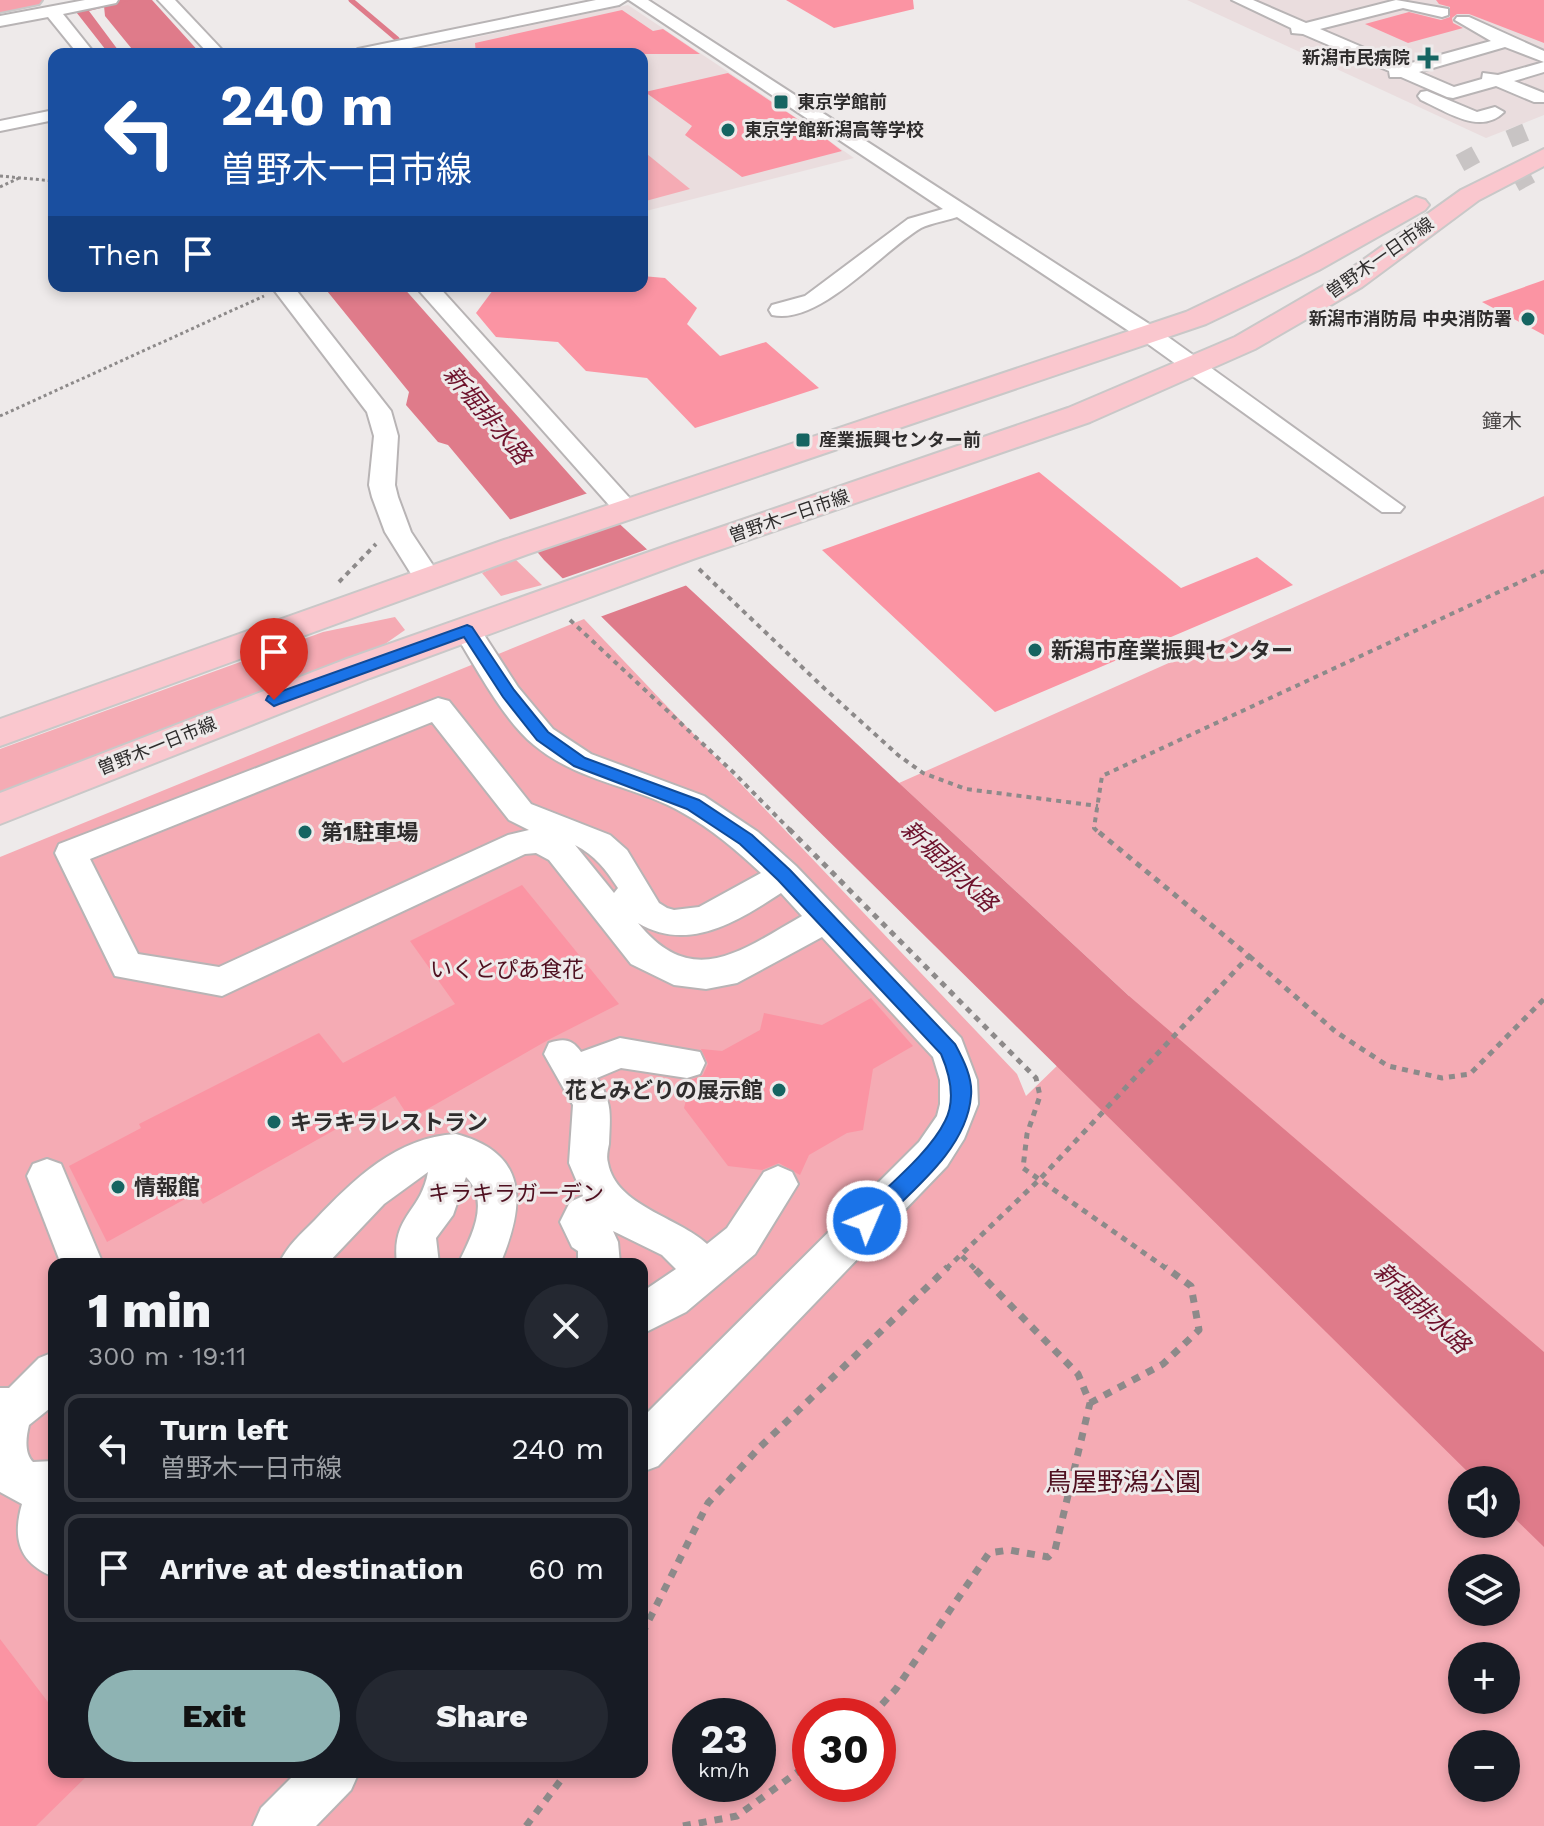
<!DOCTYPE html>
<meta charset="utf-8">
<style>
body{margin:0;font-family:"Work Sans","Noto Sans JP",sans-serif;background:#242831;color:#f1f3f6;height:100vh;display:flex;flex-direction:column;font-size:30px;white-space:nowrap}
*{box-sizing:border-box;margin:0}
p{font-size:26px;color:#9ea1a6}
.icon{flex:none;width:44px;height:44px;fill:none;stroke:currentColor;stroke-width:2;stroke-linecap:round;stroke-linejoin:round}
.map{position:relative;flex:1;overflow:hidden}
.panel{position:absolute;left:48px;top:1258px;width:600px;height:520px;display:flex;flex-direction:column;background:#171b24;border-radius:16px;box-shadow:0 4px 12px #0003}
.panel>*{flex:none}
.guide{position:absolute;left:48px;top:48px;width:600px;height:244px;border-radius:16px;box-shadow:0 4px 12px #0003;background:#1a4fa0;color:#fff;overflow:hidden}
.buttons{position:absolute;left:1448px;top:1466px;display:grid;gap:16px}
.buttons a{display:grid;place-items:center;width:72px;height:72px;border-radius:50%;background:#171b24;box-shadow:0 4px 12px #0003;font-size:40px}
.speed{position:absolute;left:672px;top:1698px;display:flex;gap:16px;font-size:40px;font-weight:700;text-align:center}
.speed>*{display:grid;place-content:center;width:104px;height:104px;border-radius:50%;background:#171b24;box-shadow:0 4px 12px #0003;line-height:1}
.speed small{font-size:20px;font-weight:400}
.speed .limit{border:12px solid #d22;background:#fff;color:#111}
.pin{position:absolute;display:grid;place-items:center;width:68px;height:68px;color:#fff;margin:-82px -34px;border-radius:50% 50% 50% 0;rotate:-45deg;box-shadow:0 0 8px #0007}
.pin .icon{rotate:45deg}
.me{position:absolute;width:88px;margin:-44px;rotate:45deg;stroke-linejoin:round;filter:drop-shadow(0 0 6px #0008)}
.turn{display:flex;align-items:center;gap:28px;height:168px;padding:0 40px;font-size:36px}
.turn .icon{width:104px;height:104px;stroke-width:2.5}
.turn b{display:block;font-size:56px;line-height:68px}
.then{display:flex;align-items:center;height:76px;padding:0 40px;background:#0003;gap:16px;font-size:30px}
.round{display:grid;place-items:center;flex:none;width:84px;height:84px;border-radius:42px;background:#242831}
.head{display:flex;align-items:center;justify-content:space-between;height:136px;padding:0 40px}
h1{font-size:48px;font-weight:800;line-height:60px}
.action{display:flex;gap:16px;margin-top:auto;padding:16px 40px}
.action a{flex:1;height:92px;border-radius:48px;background:#8eb3b3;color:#111;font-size:32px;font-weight:800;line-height:92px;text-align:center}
.action a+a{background:#242831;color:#f1f3f6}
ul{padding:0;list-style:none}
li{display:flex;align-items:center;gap:24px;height:108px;margin:0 16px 12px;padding:0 24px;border:4px solid #363941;border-radius:16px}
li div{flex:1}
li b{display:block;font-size:30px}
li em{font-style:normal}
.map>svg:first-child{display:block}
</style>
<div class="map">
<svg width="1544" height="1826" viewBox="0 0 1544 1826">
<rect width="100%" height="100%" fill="#eeeaea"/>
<!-- built -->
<g fill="#eaddde">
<polygon points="1187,0 1544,0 1544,115 1486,138"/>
<polygon points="628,5 772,101 854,158 642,212 642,54 396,54"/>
</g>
<!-- green -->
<g fill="#f5abb4" fill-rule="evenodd">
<polygon points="642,150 690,189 642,202"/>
<path d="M1544,496V1826H0V857L584,619L1017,1074L1026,1096L1129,996L899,783ZM54,1264H642V1772H54ZM1462,1480H1506V1524H1462ZM1462,1568H1506V1612H1462ZM1462,1656H1506V1700H1462ZM690,1716H758V1784H690ZM810,1716H878V1784H810ZM1462,1744H1506V1788H1462Z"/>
<polygon points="514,558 542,585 501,596 482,573"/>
<polygon points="395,617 405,630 375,651 0,798 0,749 323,632"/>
</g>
<!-- water -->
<g fill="#df7b8a">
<polygon points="99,0 152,0 201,54 136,54 105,16 104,6"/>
<polygon points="323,286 402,286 584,491 1129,996 1544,1352 1544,1547 1506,1510 1506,1480 1476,1480 544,560 448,445 438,442 406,405 409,392"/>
</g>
<!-- pier -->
<g fill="#eeeaea">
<polygon points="591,492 621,520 531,551 506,521"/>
<polygon points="651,548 690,584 597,618 558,580"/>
</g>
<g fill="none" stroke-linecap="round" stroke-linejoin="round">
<!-- stream -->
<polyline stroke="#df7b8a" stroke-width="5" points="351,0 397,39"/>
<!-- canal -->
<polygon fill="#df7b8a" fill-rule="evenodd" points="101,0 132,0 89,11 121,54 109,54 73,8"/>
</g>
<!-- building -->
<g fill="#fb94a3">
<polygon points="786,0 913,0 914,9 834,28"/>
<polygon points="1436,0 1544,0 1544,43 1469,14 1457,14 1452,18 1453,23 1463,28 1408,43 1365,24 1409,12 1441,20 1450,17 1450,7 1439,4"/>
<polygon points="622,10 653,31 663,29 700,54 476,54 475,43"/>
<polygon points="728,73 820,134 842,151 742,177 685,135 692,126 645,92"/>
<polygon points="642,276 665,278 697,308 687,324 720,356 766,342 819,388 695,428 647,378 586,371 558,342 496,337 476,313 496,286 642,286"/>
<polygon points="1544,280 1544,335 1482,302"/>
<polygon points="1039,472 1181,588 1257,557 1293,585 995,712 822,550"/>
<polygon points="522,885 619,1004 548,1040 410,1119 395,1096 203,1204 196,1193 107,1242 69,1166 141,1128 139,1124 319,1033 343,1063 455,1004 410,941"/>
<polygon points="871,998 913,1046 873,1069 863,1130 847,1133 809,1155 800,1175 779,1163 762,1170 728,1166 684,1108 691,1080 703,1075 708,1064 701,1049 722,1051 760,1030 764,1013 822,1025"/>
<polygon points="0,1639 54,1710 54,1772 91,1772 36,1826 0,1826"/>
</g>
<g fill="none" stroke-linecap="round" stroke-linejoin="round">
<!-- minor-tunnel -->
<g stroke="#c8c4c4" stroke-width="18" stroke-dasharray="18 9" stroke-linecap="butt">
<polyline points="1509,139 1533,129"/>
<polyline points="1460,163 1482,151"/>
<polyline points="1515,183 1537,171"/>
</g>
<defs>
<g id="minor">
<polygon points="85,0 118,0 116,3 63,14 95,54 78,54 48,17 0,26 0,16"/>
<polygon points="158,0 175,0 226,54 209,54"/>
<polygon points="596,0 627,0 619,5 382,54 350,54 358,49"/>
<path d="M629,0H648L1157,329L1404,507L1400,512H1382L1141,339L957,217C945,221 931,223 921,228C882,251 819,326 772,315L769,310L772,305L805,296L908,219L943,209Z"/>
<path d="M1232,0H1253L1306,23L1396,0L1448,9V15L1442,17L1403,8L1320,29L1404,65L1491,41L1455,20L1457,17H1469L1544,51V72L1514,81L1544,93V102H1534L1496,86L1453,98L1447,97L1401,77H1390L1389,71L1303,34L1292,33L1291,28ZM1505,47L1544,62L1498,75L1483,73L1482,79L1454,87L1419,72Z"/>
<path d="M1427,91L1477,112L1495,107L1504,112C1480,136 1446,111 1421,100L1418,96L1421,92Z"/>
<polygon points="54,110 54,120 0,131 0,121"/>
<polygon points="271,286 293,286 391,411 398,436 395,485 398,497 411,532 442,579 438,585 428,587 418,585 385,532 372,497 369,485 374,436 367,412"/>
<polygon points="415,286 438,286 635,504 639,509 635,514 617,514"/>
<path d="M467,621L477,624L518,687L553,729L591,754L704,796L758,832L796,866L961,1038L977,1080L978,1104L964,1139L947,1166L658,1466L642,1472V1418L919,1142L937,1116L940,1104V1080L933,1057L822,937L737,983L706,989L674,985L631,964L549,860L536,853L525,854L222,996L115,976L55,853L59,844L438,698L449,701L531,804L610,835L627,850L659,903L667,908L674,910L699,907L761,873C737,851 712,829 683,813C635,785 580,783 534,745C503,720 474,664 453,630L457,624ZM432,722L509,820L529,830L508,835L219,967L138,954L90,859ZM575,845C595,855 606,870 618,888L614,893ZM781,893L802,916C742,950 693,991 638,923C688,953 738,921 781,893Z"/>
<path d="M620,1038L700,1052L705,1063L700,1074L687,1078L621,1068L597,1078C613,1104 610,1115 609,1144C608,1149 606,1157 608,1163C616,1206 678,1217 707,1244L727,1228L764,1172L778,1166L792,1172L798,1184L755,1254L686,1312L642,1334V1292L676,1269L662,1255L613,1231L618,1242L620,1264H578V1251L572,1247L560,1222L570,1202L583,1196L569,1163L573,1105L544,1054L549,1043C564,1038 572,1039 581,1052Z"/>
<path d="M456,1134C531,1154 524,1207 500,1264H458C471,1237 491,1202 466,1177L453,1215L436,1238L439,1264H397C391,1215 421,1213 428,1172L384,1204L327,1264H279C287,1246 301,1234 315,1220C354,1179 397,1137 456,1134Z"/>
<polygon points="47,1159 61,1164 103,1264 61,1264 27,1176 33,1164"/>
<path d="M54,1352V1405L29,1425C26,1437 24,1453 33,1462L54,1461V1577C19,1563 12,1539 22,1504L0,1492V1388H9L39,1358Z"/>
<polygon points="297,1772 359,1772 351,1790 316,1826 253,1826 261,1808"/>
</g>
<g id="major">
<polygon points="1544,149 1544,166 1479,200 1362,287 1255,349 1090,422 693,559 370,678 0,824 0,793 344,660 669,545 1068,408 1235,337 1342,275 1461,190"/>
<polygon points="1416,197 1425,200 1429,205 1425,210 1319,270 1206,324 528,554 0,746 0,719 504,540 1186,312 1299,258"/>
</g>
<polygon id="highway" points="0,0 42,0 39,4 0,12"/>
</defs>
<!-- minor casing -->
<use href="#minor" stroke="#b8b4b5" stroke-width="4"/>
<!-- major casing -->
<use href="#major" stroke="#c9c8c8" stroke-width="4"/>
<!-- highway casing -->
<use href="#highway" stroke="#c9c8c8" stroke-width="4"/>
<!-- path-far3 -->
<g stroke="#8d8a8a" stroke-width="3" stroke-dasharray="3 3" stroke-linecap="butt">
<polyline points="0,176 54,181"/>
<polyline points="0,187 19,178"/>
<polyline points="0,416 264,296"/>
</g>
<!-- path-far2 -->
<g stroke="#8d8a8a" stroke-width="4" stroke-dasharray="5 5" stroke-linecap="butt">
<polyline points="699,569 825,689 898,755 923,773 966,789 1098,806"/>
<polyline points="339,582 376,544"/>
<polyline points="570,620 733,772 791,831"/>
<polyline points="1097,831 1094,828 1102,776 1544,571"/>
</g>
<!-- path-far1 -->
<g stroke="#8d8a8a" stroke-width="5" stroke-dasharray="6 6" stroke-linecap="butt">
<polyline points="789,829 1036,1078 1040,1096 1027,1134 1023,1168 1167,1269"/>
<polyline points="1249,956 1336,1032 1388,1066 1442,1078 1470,1074 1544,999"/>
<polyline points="962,1256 975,1269"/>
<polyline points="946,1269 1040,1179 1249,956 1095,829"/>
</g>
<!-- path -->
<g stroke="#8d8a8a" stroke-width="7" stroke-dasharray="8 8" stroke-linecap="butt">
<polyline points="1090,1403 1163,1364 1199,1330 1191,1286 1165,1267"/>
<polyline points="642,1634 708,1503 760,1447 948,1267"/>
<polyline points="871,1716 896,1689 989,1553 1009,1550 1048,1557 1055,1550 1090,1403 1078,1374 973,1267"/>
<polyline points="526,1826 567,1772"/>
<polyline points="683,1826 737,1816 810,1763"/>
</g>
<!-- minor -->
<use href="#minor" fill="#fff" fill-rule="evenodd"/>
<!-- major -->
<use href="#major" fill="#fac7ce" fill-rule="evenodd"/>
<!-- highway -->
<use href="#highway" fill="#f6a2ad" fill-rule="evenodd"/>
</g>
<!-- route -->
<path fill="#1a73e8" stroke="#114b97" stroke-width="2" d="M467,625L472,627L514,690L548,732L585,758L699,800L752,835L790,870L955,1044C963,1059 973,1078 971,1096C967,1150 910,1192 875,1228L867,1231L860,1228L856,1221L860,1214C885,1188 929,1154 945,1121C956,1100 950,1075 941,1054L778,880L740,844L687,809L574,766L537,740L503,697L464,637L279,704L274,706L266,700L268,696Z"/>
<!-- markers -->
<g fill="#156461" stroke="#eeeaea" stroke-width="3">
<path d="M1424 46h8v8h8v8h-8v8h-8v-8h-8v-8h8z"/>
<rect x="773" y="94" width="16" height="16" rx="4"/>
<circle cx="728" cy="130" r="8"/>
<circle cx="1528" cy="319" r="8"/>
<rect x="795" y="432" width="16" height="16" rx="4"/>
<circle cx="1035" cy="650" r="8"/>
<circle cx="305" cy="832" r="8"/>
<circle cx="779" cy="1090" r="8"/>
<circle cx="274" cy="1122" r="8"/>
<circle cx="118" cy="1187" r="8"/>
</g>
<g text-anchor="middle" stroke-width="6" stroke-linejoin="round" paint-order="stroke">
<!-- far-poi labels -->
<g font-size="18" font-weight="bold" fill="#2f2d2d" stroke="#eeeaea" text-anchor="start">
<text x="1410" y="64" text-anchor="end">新潟市民病院</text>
<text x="797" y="108">東京学館前</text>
<text x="744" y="136">東京学館新潟高等学校</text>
<text x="1512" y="325" text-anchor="end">新潟市消防局 中央消防署</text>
<text x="819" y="446">産業振興センター前</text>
</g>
<!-- far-street labels -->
<g font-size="18" fill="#2f2d2d" stroke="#eeeaea">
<text transform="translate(1380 258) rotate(-35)" y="6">曽野木一日市線</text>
<text transform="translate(789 516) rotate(-19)" y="6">曽野木一日市線</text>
<text transform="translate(157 746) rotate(-22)" y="6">曽野木一日市線</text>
</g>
<!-- far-neighbourhood labels -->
<g font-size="20" fill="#4a4747" stroke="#eeeaea">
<text x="1502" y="428">鐘木</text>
</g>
<!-- poi labels -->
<g font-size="22" font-weight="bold" fill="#2f2d2d" stroke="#eeeaea" text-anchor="start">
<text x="1051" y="658">新潟市産業振興センター</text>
<text x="321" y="840">第1駐車場</text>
<text x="763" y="1098" text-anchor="end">花とみどりの展示館</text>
<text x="290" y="1130">キラキラレストラン</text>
<text x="134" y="1195">情報館</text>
</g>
<!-- park labels -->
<g font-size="22" fill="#4f1020" stroke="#eeeaea">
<text x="507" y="977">いくとぴあ食花</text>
<text x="516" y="1201">キラキラガーデン</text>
</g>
<!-- water labels -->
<g font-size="24" font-style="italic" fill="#6d112b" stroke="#eeeaea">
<text transform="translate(487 415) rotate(50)" y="8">新堀排水路</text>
<text transform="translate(949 866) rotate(43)" y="8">新堀排水路</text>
<text transform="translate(1422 1308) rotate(43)" y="8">新堀排水路</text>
</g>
<!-- near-park labels -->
<g font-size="26" fill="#4f1020" stroke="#eeeaea">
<text x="1123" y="1491">鳥屋野潟公園</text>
</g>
</g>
</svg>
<div class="buttons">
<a><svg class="icon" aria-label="sound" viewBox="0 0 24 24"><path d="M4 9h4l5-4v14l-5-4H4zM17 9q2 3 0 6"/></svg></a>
<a><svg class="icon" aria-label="layers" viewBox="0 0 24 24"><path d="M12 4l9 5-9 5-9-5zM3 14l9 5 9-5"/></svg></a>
<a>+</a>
<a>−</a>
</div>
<div class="speed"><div>23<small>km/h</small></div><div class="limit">30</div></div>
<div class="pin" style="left:274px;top:700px;background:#d93025"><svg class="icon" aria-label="arrive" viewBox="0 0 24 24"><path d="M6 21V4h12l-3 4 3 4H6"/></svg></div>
<svg class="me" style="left:867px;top:1221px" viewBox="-20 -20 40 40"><circle r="17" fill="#1a73e8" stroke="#fff" stroke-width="3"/><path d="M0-11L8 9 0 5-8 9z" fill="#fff"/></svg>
<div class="guide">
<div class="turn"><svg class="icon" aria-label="left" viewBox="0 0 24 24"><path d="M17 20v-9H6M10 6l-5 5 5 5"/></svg><div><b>240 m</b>曽野木一日市線</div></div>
<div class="then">Then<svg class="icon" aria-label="arrive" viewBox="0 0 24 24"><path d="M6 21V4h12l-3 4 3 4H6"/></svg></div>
</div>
<section class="panel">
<div class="head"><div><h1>1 min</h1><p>300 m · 19:11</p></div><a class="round"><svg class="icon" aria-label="close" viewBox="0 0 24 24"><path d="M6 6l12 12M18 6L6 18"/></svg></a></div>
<ul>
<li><svg class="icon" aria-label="left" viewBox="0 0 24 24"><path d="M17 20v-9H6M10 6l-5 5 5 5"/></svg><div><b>Turn left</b><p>曽野木一日市線</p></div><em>240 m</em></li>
<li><svg class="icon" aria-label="arrive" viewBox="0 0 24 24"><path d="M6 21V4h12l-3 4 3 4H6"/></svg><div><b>Arrive at destination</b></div><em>60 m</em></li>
</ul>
<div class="action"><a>Exit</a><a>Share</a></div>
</section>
</div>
